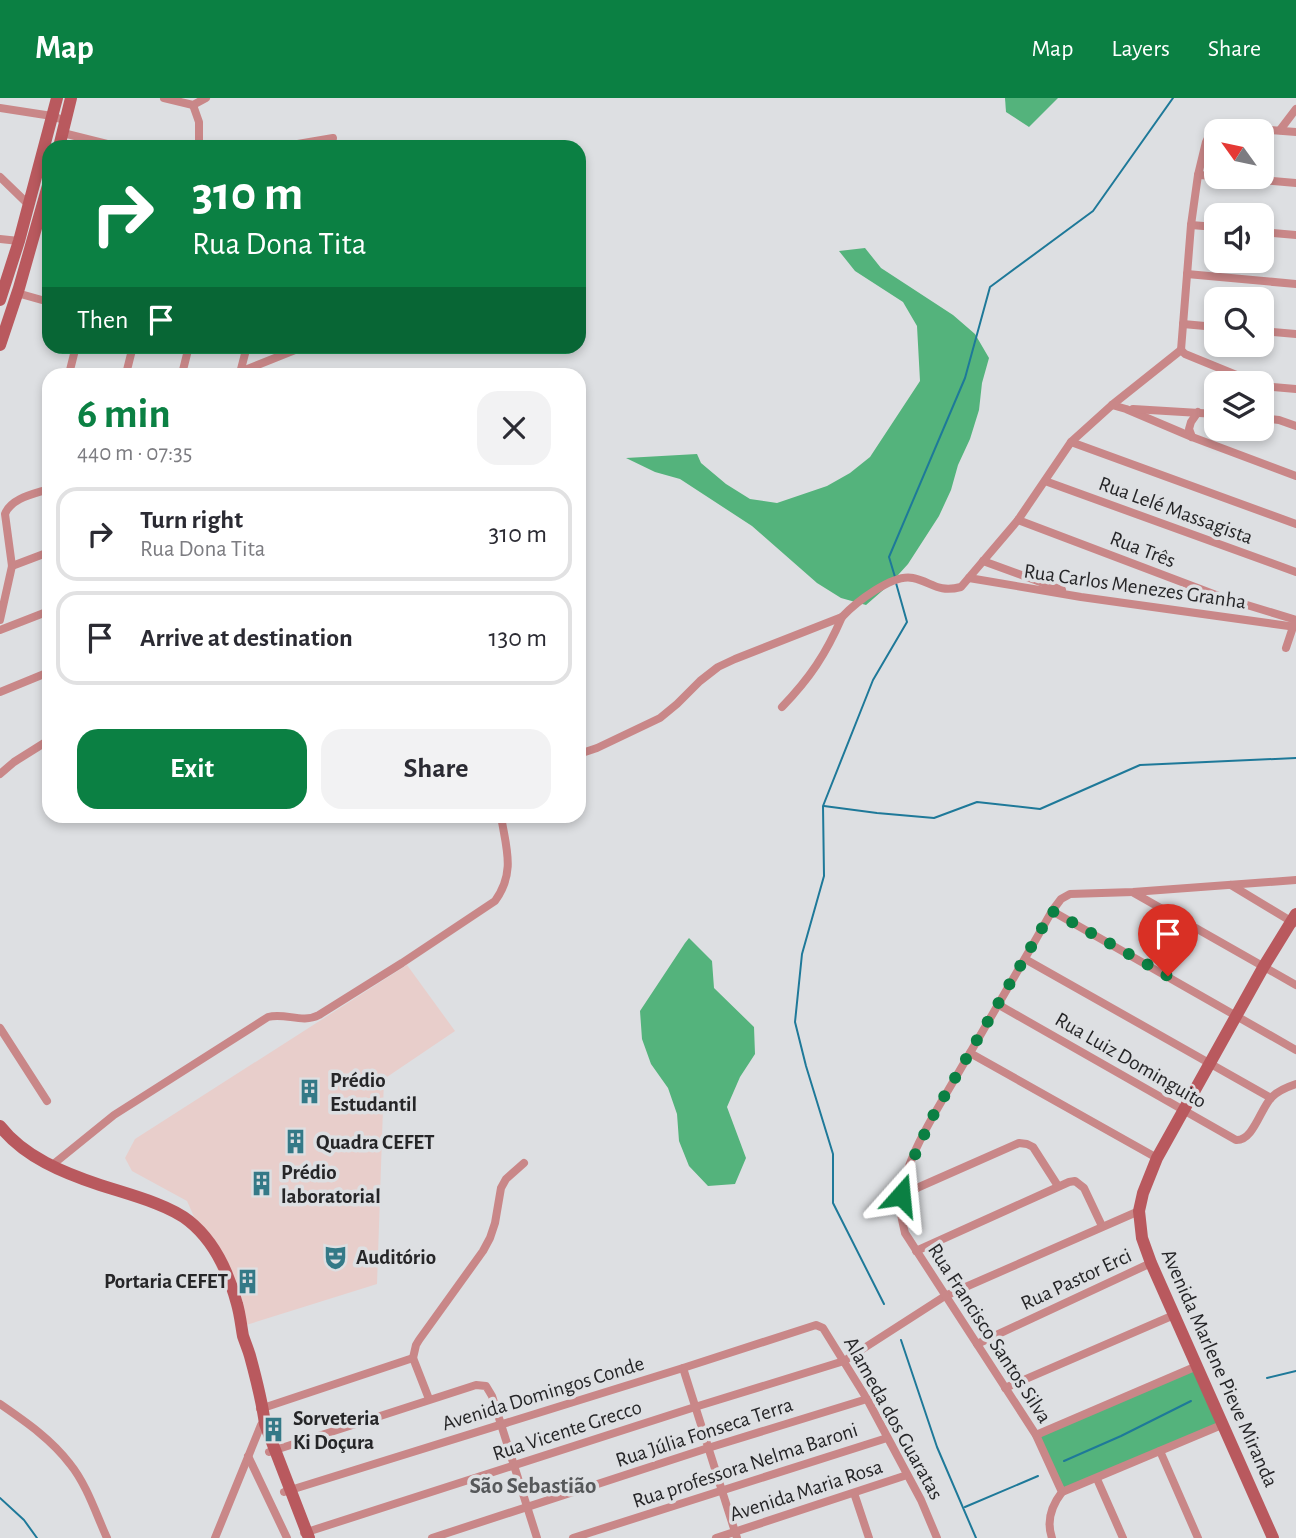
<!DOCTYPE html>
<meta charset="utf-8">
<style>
body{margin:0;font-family:"Alegreya Sans",sans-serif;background:#f2f2f3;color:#2b2b33;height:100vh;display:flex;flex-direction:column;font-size:26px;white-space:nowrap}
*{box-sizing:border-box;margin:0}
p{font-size:23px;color:#7c7c81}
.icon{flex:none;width:38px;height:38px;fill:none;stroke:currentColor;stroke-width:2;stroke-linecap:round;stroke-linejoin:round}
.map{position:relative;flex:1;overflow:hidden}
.details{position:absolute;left:42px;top:270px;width:544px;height:455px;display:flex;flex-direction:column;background:#fff;border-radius:21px;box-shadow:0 4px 10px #0003}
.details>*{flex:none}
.hud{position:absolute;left:42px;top:42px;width:544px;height:214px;border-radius:21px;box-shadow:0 4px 10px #0003;background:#0b8043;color:#fff;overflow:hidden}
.needle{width:46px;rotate:303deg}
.controls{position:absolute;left:1204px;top:21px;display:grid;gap:14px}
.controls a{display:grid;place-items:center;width:70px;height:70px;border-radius:14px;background:#fff;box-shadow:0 4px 10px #0003;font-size:35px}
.pin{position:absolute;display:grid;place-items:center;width:60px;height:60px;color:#fff;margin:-72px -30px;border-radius:50% 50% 50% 0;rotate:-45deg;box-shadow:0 0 7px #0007}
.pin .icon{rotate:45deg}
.me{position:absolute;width:77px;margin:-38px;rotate:18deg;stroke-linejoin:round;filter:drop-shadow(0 0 5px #0008)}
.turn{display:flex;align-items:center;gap:24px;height:147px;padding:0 35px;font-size:32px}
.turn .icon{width:91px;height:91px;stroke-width:2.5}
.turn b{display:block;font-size:49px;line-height:60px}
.then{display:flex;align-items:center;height:66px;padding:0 35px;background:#0003;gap:14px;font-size:26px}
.round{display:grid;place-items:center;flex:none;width:74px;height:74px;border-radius:21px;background:#f2f2f3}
.summary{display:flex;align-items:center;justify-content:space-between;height:119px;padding:0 35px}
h1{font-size:42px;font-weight:700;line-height:52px;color:#0b8043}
.primary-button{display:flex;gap:14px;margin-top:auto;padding:14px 35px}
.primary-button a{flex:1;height:80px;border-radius:21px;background:#0b8043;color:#fff;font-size:28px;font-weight:700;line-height:80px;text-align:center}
.primary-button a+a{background:#f2f2f3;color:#2b2b33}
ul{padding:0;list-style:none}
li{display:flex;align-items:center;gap:21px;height:94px;margin:0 14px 10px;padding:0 21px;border:4px solid #e1e1e2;border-radius:21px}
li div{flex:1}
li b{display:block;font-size:26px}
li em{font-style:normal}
header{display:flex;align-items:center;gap:42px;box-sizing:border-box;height:98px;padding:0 35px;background:#0b8043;color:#fff}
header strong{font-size:33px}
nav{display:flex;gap:38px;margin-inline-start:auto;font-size:24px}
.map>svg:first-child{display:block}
</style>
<header>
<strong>Map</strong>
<nav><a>Map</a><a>Layers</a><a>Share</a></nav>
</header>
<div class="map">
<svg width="1296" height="1440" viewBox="0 0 1296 1440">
<rect width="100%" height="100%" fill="#dddfe2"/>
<!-- education -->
<polygon fill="#e8cecb" points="407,867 455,933 384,981 377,1186 243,1228 187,1103 132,1073 125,1060 135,1041"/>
<!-- forest -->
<g fill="#54b37c">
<polygon points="1005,0 1058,0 1029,29 1006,14"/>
<polygon points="865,150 881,170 953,217 975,236 989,260 982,285 979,312 970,341 958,367 951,392 939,418 908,466 889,487 866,507 841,500 817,485 752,428 680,381 655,374 626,360 697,356 701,365 726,386 750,401 777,405 827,388 850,375 870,359 920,283 917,228 903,204 855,173 839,153"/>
<polygon points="689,840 712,863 714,890 754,929 755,956 740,979 727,1009 746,1060 735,1086 708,1088 689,1068 679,1043 677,1016 668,990 651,966 642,941 640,913 685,845"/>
<polygon points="1195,1272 1220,1325 1064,1390 1039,1338"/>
</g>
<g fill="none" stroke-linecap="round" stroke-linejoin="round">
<!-- stream -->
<g stroke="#1e7999" stroke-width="2">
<polyline points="895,479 889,459 965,280 990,189 1093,113 1173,0"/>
<polyline points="824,708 877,715 934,720 977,704 1040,711 1140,667 1296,660"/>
<polyline points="884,1206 833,1105 833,1056 806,968 795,924 802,856 824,778 823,708 873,582 907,524 896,485"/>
<polyline points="901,1242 937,1349 976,1440"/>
<polyline points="1267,1280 1296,1273"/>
<polyline points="1064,1363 1121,1338 1191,1303"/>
<polyline points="0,1400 24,1422 37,1440"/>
<polyline points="965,1409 1038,1378"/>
</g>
<!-- street -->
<g stroke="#c98788" stroke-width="8">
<polyline points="164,0 193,7 206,0"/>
<polyline points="193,7 199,24 199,49"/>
<polyline points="0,10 52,18 66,23"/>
<polyline points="1280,32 1296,11"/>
<polyline points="63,35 119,49"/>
<polyline points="280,49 333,40"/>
<polyline points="1198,77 1216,78"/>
<polyline points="0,79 29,107"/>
<polyline points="1224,79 1296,85"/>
<polyline points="1191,127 1216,129"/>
<polyline points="1262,134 1296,137"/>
<polyline points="0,141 19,143"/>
<polyline points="1187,176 1296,186"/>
<polyline points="17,195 49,204"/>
<polyline points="1183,226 1216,229"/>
<polyline points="1262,233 1296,236"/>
<polyline points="1181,252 1191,127 1198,77 1206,44 1210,36 1219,28 1296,34"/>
<polyline points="1181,252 1185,256 1256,285"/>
<polyline points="240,275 247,248"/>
<polyline points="69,276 76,248"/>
<polyline points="126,276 133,248"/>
<polyline points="182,276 189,248"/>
<polyline points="235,276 305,248"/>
<polyline points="1262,288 1296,291"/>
<polyline points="1112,307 1126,311 1192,339 1296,378"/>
<polyline points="1133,311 1216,316"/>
<polyline points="1262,320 1279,322 1296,328"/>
<polyline points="1192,339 1189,331 1191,324 1198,314"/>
<polyline points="1071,344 1296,426"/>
<polyline points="1045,383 1296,474"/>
<polyline points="1018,422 1224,500 1296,522"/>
<polyline points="983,463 1062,492"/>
<polyline points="12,468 49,454"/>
<polyline points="969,480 1081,499 1296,529"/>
<path d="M0,522L12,468L5,416C11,400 34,396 49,391"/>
<polyline points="0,532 49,513"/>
<polyline points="1286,550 1294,526"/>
<polyline points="0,594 49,574"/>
<path d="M782,609C810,580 826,556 842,519"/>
<path d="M579,656L597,650L660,620L677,606L700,583L718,569L735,561L842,519C855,505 893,475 913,480C932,484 937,495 961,489L1018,422L1071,344L1112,307L1181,252"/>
<polyline points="0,676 14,664 49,642"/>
<polyline points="1231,787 1294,825"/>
<polyline points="1134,795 1296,887"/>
<polyline points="1052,813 1296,952"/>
<polyline points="1025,861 1271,1000"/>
<path d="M999,907L1236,1042C1253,1043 1260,1012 1271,1000C1277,993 1287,989 1296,986"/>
<polyline points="0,930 47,1003"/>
<polyline points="970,955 1157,1060"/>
<path d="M51,1068L114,1017L268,919C285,914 302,926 319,917L402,865L495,803C516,774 506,750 501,718"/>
<polyline points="901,1097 1019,1045 1027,1046 1033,1049 1058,1088"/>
<polyline points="916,1153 1069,1084 1075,1083 1084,1090 1102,1128"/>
<polyline points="977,1246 1151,1165"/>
<polyline points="413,1260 416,1247 419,1242 483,1153 490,1140 495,1125 501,1090 506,1081 524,1065"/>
<polyline points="413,1260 429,1301"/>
<polyline points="683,1270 737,1440"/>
<polyline points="1005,1290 1174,1217"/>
<path d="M0,1306C26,1324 51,1341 70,1366C87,1387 96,1416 107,1440"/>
<polyline points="260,1311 413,1260"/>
<polyline points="1036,1337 1197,1268"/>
<polyline points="1160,1353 1198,1440"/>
<polyline points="269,1354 476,1287 486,1288 492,1298 537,1440"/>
<polyline points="248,1358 287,1440"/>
<polyline points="1097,1381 1123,1440"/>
<polyline points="284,1394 683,1270 816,1227 823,1230 867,1301 921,1402 937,1440"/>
<polyline points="1062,1394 1224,1326"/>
<polyline points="854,1395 869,1440"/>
<polyline points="304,1435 695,1309 844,1263 945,1198 1139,1113"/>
<polyline points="215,1440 261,1327 265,1326"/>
<polyline points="432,1440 708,1350 867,1301"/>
<polyline points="573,1440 887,1340"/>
<polyline points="716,1440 907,1377"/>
<path d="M1052,1440C1046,1423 1052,1407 1062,1394L1036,1337L905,1135C902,1122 899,1111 901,1098C907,1056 940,1007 960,972C991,919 1022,866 1052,813L1061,801L1070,796L1133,794L1296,782"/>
</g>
<!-- secondary -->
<g stroke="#b9595e" stroke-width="12">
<polyline points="59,49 71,0"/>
<polyline points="0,202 19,143 57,0"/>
<polyline points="0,247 19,190 49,84"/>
<path d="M0,1028C24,1059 64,1075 100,1087C127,1096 168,1106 189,1123C214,1143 229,1176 237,1206C240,1216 241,1227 243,1238C245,1244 248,1251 250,1258C256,1280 262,1303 265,1326L309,1440"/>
<polyline points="1273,1440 1151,1165 1142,1140 1139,1113 1143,1095 1157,1060 1264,868 1296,816"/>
</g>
</g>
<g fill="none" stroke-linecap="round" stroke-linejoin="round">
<!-- route -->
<polyline stroke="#0b8043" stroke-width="12" stroke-dasharray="0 21.6" points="901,1097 916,1054 934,1016 1052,813 1168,878"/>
</g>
<!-- icons -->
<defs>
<symbol id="building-bare" viewBox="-9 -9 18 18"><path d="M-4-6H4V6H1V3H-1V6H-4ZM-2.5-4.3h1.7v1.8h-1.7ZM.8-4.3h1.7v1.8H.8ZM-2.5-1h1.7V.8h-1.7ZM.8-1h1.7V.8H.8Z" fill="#347987" stroke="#dddfe2" stroke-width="2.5" paint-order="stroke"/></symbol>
<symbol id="theatre-bare" viewBox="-9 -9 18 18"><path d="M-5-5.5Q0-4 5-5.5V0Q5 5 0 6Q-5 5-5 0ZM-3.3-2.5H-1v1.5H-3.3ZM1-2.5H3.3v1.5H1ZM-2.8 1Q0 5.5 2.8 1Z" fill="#347987" stroke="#dddfe2" stroke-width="2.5" paint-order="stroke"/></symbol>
</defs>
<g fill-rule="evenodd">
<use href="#building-bare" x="292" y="976" width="35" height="35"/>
<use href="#building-bare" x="278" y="1026" width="35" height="35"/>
<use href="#building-bare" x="244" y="1068" width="35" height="35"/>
<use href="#theatre-bare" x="318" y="1142" width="35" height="35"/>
<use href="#building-bare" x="230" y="1166" width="35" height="35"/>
<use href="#building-bare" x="256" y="1314" width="35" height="35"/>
</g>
<g text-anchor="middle" stroke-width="7" stroke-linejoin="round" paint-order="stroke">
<!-- street labels -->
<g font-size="21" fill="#262628" stroke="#dddfe2">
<text transform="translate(1176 412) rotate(20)" y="7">Rua Lelé Massagista</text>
<text transform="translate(1143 451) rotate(21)" y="7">Rua Três</text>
<text transform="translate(1135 488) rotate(8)" y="7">Rua Carlos Menezes Granha</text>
<text transform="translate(1131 962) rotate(30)" y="7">Rua Luiz Dominguito</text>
<text transform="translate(1076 1181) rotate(-25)" y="7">Rua Pastor Erci</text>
<text transform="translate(990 1235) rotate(57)" y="7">Rua Francisco Santos Silva</text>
<text transform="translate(1220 1270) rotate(66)" y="7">Avenida Marlene Pieve Miranda</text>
<text transform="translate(543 1295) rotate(-17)" y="7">Avenida Domingos Conde</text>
<text transform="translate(894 1320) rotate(61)" y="7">Alameda dos Guaratas</text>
<text transform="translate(567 1332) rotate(-18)" y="7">Rua Vicente Grecco</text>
<text transform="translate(704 1334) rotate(-18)" y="7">Rua Júlia Fonseca Terra</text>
<text transform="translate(745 1367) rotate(-18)" y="7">Rua professora Nelma Baroni</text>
<text transform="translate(806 1392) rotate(-18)" y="7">Avenida Maria Rosa</text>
</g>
<!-- poi labels -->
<g font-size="21" font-weight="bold" fill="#262628" stroke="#dddfe2" text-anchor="start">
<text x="330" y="989">Prédio<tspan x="330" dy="24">Estudantil</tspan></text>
<text x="316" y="1051">Quadra CEFET</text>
<text x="281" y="1081">Prédio<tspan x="281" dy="24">laboratorial</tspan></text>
<text x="356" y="1166">Auditório</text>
<text x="228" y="1190" text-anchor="end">Portaria CEFET</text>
<text x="293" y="1327">Sorveteria<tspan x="293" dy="24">Ki Doçura</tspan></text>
</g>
<!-- neighbourhood labels -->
<g font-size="23" font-weight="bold" fill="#56585a" stroke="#dddfe2">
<text x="533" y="1395">São Sebastião</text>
</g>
</g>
</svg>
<div class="controls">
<a><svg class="needle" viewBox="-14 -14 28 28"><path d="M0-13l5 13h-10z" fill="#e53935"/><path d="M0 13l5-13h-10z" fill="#7c7c81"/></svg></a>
<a><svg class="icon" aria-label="sound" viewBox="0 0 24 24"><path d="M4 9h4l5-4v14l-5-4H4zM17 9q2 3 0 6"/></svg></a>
<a><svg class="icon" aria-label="search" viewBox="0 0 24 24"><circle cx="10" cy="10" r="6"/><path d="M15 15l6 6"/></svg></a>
<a><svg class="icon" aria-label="layers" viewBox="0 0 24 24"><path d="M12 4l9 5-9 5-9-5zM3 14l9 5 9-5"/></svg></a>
</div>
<div class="pin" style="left:1168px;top:878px;background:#d93025"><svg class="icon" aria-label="arrive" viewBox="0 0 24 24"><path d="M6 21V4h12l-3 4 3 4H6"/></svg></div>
<svg class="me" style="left:901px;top:1097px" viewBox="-20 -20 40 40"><path d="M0-17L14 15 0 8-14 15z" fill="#0b8043" stroke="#fff" stroke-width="4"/></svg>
<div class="hud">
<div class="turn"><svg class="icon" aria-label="right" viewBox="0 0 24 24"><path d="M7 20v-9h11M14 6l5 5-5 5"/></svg><div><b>310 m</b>Rua Dona Tita</div></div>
<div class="then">Then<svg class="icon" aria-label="arrive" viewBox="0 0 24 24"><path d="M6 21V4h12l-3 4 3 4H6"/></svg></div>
</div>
<section class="details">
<div class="summary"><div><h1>6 min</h1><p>440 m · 07:35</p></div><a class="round"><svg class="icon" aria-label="close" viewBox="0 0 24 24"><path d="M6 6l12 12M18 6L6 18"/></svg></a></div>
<ul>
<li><svg class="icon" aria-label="right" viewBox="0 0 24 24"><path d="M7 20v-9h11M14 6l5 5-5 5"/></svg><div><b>Turn right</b><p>Rua Dona Tita</p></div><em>310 m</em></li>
<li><svg class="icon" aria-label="arrive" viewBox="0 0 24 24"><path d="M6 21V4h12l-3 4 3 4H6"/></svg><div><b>Arrive at destination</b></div><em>130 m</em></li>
</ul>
<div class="primary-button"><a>Exit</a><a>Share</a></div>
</section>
</div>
